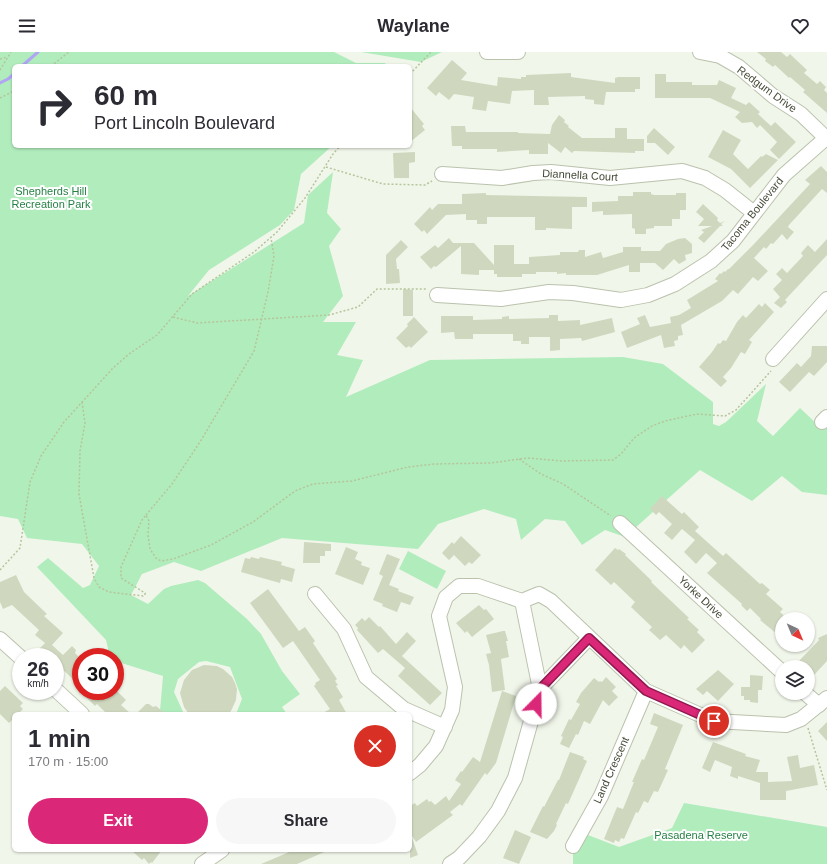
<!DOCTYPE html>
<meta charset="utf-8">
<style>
body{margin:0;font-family:Arial,sans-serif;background:#f7f7f7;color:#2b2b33;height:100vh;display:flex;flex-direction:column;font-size:15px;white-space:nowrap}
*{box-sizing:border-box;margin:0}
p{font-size:13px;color:#7c7c81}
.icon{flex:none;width:22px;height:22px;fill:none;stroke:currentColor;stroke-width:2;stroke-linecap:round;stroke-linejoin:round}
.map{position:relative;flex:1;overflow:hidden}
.drawer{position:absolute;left:12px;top:660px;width:400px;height:140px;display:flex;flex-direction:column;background:#fff;border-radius:6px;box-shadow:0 1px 3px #0004}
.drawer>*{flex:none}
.guide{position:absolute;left:12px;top:12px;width:400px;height:84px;border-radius:6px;box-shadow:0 1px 3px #0004;background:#fff;color:#2b2b33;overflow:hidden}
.needle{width:26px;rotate:136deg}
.controls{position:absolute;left:775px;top:560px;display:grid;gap:8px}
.controls a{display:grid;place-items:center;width:40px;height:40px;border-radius:50%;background:#fff;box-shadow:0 1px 3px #0004;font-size:20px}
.speed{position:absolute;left:12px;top:596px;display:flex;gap:8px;font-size:20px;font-weight:700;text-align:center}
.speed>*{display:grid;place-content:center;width:52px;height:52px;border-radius:50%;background:#fff;box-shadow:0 1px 3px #0004;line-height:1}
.speed small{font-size:10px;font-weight:400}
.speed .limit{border:6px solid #d22;background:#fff;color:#111}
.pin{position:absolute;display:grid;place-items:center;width:34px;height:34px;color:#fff;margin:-17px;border:2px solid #fff;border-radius:50%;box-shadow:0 1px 4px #0007}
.me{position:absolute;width:44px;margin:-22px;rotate:22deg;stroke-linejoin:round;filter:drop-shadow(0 0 3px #0008)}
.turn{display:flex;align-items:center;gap:14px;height:84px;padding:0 16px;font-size:18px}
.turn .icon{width:52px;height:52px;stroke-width:2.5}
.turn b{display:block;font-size:28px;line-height:34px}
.round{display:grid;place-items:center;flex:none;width:42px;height:42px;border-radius:21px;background:#f7f7f7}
.head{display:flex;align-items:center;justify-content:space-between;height:68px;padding:0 16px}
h1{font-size:24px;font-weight:800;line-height:30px}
.action{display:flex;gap:8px;margin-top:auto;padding:8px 16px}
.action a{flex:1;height:46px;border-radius:24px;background:#db2777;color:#fff;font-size:16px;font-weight:800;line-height:46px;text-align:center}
.action a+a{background:#f7f7f7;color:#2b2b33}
header{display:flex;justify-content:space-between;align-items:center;height:52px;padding:0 16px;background:#fff;font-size:18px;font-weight:800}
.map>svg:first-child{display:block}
</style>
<header><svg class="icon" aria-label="menu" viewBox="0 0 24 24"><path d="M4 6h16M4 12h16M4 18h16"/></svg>Waylane<svg class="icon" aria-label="heart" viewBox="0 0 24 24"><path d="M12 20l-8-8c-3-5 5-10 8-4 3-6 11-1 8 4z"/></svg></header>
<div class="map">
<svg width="827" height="812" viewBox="0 0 827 812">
<rect width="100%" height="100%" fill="#f1f6ea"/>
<!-- green -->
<g fill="#b1ecbc">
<polygon points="0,0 334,0 356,11 385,11 387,14 14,14 14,94 332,94 301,122 294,158 280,173 209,218 188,244 304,171 308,143 333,120 327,161 341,177 329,194 343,244 323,270 356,270 337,303 363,308 346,345 430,308 623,305 663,312 713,350 713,372 719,374 726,370 766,332 757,369 773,384 800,356 820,375 827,368 827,443 802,440 782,424 752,449 700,418 625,485 605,478 582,493 565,469 545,467 521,488 516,467 484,457 438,472 418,497 282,486 201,519 174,510 142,522 131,543 148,552 164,537 171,534 198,528 205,531 247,567 261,582 282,619 300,642 282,655 287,662 236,662 242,647 230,615 206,609 199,610 178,627 174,640 184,662 163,662 160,659 163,624 115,609 115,605 110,605 106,588 37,515 48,506 83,536 90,533 99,514 82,492 27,486 18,467 0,464"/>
<polygon points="361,0 442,0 421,10"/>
<polygon points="408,499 446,519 437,537 399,517"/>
<polygon points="684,751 827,775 827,812 573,812 573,801 588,783 619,795 672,776"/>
</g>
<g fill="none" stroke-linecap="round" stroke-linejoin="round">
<!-- stream -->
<g stroke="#b0a4f5" stroke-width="3">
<polyline points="22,14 38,0"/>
<polyline points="0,31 8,27 14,22"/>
</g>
</g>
<!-- building -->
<g fill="#cfd8bf">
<polygon points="757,0 781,0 787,5 790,2 807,18 804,21 817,32 820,29 826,35 824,38 827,41 827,61 803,40 805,38 790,25 789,26 775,13 773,15 765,9 766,7"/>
<polygon points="452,8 467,21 461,28 497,34 498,25 521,27 521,25 526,25 526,23 571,21 571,25 615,31 615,26 618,25 640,25 640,37 635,37 635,40 606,40 604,53 594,52 594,48 585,47 585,44 548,45 549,53 534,53 534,38 512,39 510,52 488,49 486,59 472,57 474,45 454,42 449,48 439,40 436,44 427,36"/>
<polygon points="655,22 666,22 666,30 692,30 692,33 717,33 719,28 736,36 731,46 746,53 749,50 760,60 758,62 771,74 775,70 796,90 779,107 770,98 777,90 760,73 757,76 752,70 742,71 735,65 740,60 710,46 655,46"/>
<polygon points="410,55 424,72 422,74 425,78 410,90"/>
<polygon points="559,63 565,68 564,70 569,74 568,75 582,86 615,86 615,76 627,76 627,87 644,87 644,99 635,99 635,101 574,99 572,101 565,95 561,101 548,91 548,102 529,102 529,98 497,100 497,97 462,97 462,94 452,94 451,74 465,74 466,80 518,80 518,81 550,82 552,73"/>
<polygon points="654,76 675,95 668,103 655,91 647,91 647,84"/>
<polygon points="723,78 741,88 733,102 748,117 761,104 762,105 766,102 778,108 750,136 731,117 708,105"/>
<polygon points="415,100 415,110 409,111 409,126 394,126 393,101"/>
<polygon points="821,114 827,120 827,141 822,137 789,173 788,175 794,180 787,188 782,182 773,192 771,191 766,197 764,195 754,206 768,219 758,229 753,225 738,242 733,238 722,249 681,273 683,283 678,284 678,288 674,289 675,294 664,296 661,283 627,296 621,280 640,272 637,266 645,263 650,275 671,271 670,265 679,263 691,256 687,248 718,229 715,227 720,221 721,222 724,219 725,220 728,217 729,217 754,192 810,132 805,128"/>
<polygon points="633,140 651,140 651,142 654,143 676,143 676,141 686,141 686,158 680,158 680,167 672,167 672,174 654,174 654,176 646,177 646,182 635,182 635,177 632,176 632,162 603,163 603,159 592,160 592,150 618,149 618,144 633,144"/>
<polygon points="486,141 486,143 587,145 587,155 572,155 572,177 546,176 546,178 535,178 535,165 487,165 487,172 477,172 477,168 466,168 466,162 446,163 427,182 424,178 422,180 414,172 430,155 432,158 438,152 462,152 462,142"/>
<polygon points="703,152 718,166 717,168 720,171 725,169 721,172 723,174 720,174 704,191 698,186 704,180 701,178 712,174 698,174 704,167 696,160"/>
<polygon points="449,186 453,191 474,191 494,213 494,193 514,193 514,212 529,212 529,205 560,203 560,200 578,200 579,198 585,198 585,205 601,200 603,206 623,200 623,195 641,195 641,199 660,199 666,192 678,187 685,186 692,192 692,201 685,203 686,208 679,212 674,207 663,218 655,211 640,211 640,220 629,220 629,213 597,223 566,223 566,221 557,222 557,220 536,220 536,222 522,222 522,225 497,225 497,222 494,222 494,218 479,218 479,223 461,222 461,194 436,215 434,214 431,217 420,205 435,193 438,196"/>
<polygon points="827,187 827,203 785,248 787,250 781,256 774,251 780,245 773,237 782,228 776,222 782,216 787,221 803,204 801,201 808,193 815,200"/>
<polygon points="401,188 408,195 396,207 397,217 399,217 400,231 386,232 386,203"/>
<polygon points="403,237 413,238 413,264 403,264"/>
<polygon points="765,251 774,260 749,288 752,290 745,302 741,300 731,316 723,325 727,329 721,335 699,315 712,300 718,291 720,292 723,288 726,289 737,270 743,263 746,266 759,252 762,255"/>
<polygon points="549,263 558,263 558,269 580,268 580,273 612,266 615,280 582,289 581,286 560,287 560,298 550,299 550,285 529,285 529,292 521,292 521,289 513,289 513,282 473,282 473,287 455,287 454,280 441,281 441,264 473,264 473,268 502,267 502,265 509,264 509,267 549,266"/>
<polygon points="414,265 428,280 411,296 409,294 406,296 396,286 408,274 407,272"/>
<polygon points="812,294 827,294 827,310 814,324 809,320 790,340 779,330 797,311 801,315 811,304"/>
<polygon points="662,444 682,462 684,460 699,475 695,479 723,504 726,501 760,532 762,531 770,538 766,542 783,557 780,560 788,567 782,567 782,586 760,568 761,567 750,556 747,559 741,553 742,552 707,521 717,511 706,501 696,512 684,500 695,488 682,477 672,488 664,481 672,472 659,460 656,463 650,457"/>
<polygon points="461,484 481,503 472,512 469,510 465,514 454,503 449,508 442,501 452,490 454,492"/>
<polygon points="304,490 331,492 331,499 325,499 325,504 320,504 320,511 303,511"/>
<polygon points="346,495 358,500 355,507 362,510 361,513 370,516 363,533 335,522"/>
<polygon points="615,496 618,498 619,497 626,502 625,503 652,529 651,530 689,566 687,567 699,578 697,580 705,588 692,601 684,593 681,597 666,583 660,588 649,578 652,575 631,555 635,550 614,530 611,533 595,518"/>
<polygon points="387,502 400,507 389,533 399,537 398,539 414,545 410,553 401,550 397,560 382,554 383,552 373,548 383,524 379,522"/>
<polygon points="251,505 259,507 260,505 282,510 281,513 295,517 292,530 281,527 280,531 241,520 245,506 250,507"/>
<polygon points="16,523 24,540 47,562 44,564 63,581 52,593 63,603 72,594 76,598 75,601 81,607 81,635 55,610 55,605 48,605 39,597 45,591 35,583 39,578 12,553 3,557 0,550 0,530"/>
<polygon points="268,537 299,579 305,575 315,589 313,591 337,627 335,629 338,633 336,634 343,645 339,648 347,662 321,662 330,657 314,634 316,632 315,631 320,628 293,589 283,596 250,551"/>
<polygon points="479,553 484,558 486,557 494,567 472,585 467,579 465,581 456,571"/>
<polygon points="369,565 379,575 380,574 396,592 407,580 416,589 402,604 442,641 430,653 398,624 405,616 383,597 378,601 357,578 358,576 355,573 362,566 365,569"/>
<polygon points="503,579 505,579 508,589 506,589 509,605 501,607 505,638 492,640 489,613 486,602 491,601 486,583"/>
<polygon points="827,582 827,609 814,623 808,618 808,615 805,615 799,609 819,588 818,586"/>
<polygon points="204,613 217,614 223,617 232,625 235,631 237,637 236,648 231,659 228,662 189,662 184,655 180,641 184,628 192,618"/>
<polygon points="718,618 734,632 718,649 707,639 703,643 696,637"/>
<polygon points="750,623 763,624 762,638 758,638 758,651 750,650 750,648 744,648 744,644 741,644 741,635 750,635"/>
<polygon points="606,625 616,635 612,639 618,645 609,654 603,648 590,672 584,669 578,683 576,682 569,696 560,692 563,685 561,684 569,667 571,668 580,652 576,650 581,641 594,626 599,630 600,629 602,630"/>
<polygon points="5,634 23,651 20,654 23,657 18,662 14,662 14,666 9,671 0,662 0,639"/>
<polygon points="82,639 117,639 126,648 121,653 131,662 107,662 97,652 95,654 86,645 87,644"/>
<polygon points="502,639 516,644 496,711 487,723 485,721 462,754 460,752 450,760 453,763 416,790 410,781 410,754 415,751 417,754 427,747 429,750 431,749 435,753 446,744 449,749 461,732 455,728 461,719 462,720 473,705 480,710"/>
<polygon points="146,652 149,652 153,655 156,654 166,662 136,662"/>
<polygon points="654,661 683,673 665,717 668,718 658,740 654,739 648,751 644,749 638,761 636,760 624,787 621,786 619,790 615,788 614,791 604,787 617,755 623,757 634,730 632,730 642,707 644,708 658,675 650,672"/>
<polygon points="827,670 827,689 818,679"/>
<polygon points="713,690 746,702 745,704 760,708 756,720 768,720 768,730 792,729 787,705 798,703 800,716 814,713 818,733 786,739 786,748 760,748 760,731 738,724 738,727 730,724 732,715 715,708 710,720 702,716"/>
<polygon points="570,700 584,705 583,707 587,709 568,752 566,751 556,772 557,773 554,779 547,787 530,780 543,754 544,755 558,728 559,728"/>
<polygon points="515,778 531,785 519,812 503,806"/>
<polygon points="410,783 411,783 418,803 410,806"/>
<polygon points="131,798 162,798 152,811 151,810 149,812 144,806 142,808"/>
<polygon points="294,798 329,798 297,812 261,812"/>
</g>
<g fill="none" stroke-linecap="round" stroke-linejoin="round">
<defs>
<g id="minor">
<polyline points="487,0 518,0"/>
<polyline points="700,0 720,4 739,15 773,44 801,62 827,87"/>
<polyline points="442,122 502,126 533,121 551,120 610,126 682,119 705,126 725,138 754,161"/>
<polyline points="437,243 501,247 549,240 573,241 621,248 648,243 675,232 711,209 733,189 784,123 826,86"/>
<polyline points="773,307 827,247"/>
<polyline points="822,370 827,365"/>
<polyline points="620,471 782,620"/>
<polyline points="315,542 344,577 366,625 404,657 445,675"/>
<polyline points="0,587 21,606"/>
<polyline points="55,637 82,662"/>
<polyline points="540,637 589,586"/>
<polyline points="805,641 819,653"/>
<polyline points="410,721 420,713 436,694 452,658 455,635 439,564 446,545 459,534 478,534 522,549 539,542 551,549 646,639 714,669 786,673 801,667 827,646"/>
<polyline points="573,794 601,744 646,639"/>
<polyline points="202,812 222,798"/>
<polyline points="450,812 459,806 479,785 498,759 515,726 540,637 522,549"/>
</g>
</defs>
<!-- minor casing -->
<use href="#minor" stroke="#bac2ac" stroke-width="16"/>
<!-- path -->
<g stroke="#b5c59c" stroke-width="1.5" stroke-dasharray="2 2" stroke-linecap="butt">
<polyline points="0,7 7,5"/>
<polyline points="51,14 69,0"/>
<polyline points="0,18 11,0"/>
<polyline points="410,22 431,0"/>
<polyline points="0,46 14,39"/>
<polyline points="326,115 383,132 425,133 432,129"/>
<polyline points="173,265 197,271 329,263 358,255 377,237 427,237"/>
<polyline points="82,350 85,371 80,399 79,442 94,526 99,535 109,540 143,544 145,543 145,541 121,526 121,515 142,468 146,463 149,469 148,483 150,497 156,506 161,509 173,507 211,493 253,470 295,439 313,432 352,429 408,415 434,412 490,411 528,406 562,409 613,408 621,402 634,386 652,374 665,369 697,362 725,364 736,358 771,319"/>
<polyline points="519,407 541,422 563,432 611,464"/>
<polyline points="146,463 172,432 200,390 254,299 268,240 274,204 271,186"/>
<polyline points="0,518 20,496 30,430 41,404 64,370 113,316 129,302 157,283 192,242 254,200 277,180 305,146 333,102 340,94"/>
<polyline points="808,676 827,738"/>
</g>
<!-- minor -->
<use href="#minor" stroke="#fff" stroke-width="14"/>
</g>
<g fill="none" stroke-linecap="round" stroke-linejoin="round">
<defs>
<polyline id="route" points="536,652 540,637 589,586 646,639 714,669"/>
</defs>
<!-- route casing -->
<use href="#route" stroke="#8e194d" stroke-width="10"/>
<!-- route -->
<use href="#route" stroke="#db2777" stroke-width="7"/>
</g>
<g text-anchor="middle" stroke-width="4" stroke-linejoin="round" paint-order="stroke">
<!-- street labels -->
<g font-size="11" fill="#444b37" stroke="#fff">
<text transform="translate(767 37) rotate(36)" y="4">Redgum Drive</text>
<text transform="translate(580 123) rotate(3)" y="4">Diannella Court</text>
<text transform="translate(752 162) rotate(-51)" y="4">Tacoma Boulevard</text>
<text transform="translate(701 545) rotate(43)" y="4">Yorke Drive</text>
<text transform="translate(611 718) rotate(-66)" y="4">Land Crescent</text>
</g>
<!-- park labels -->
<g font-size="11" fill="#268146" stroke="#fff">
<text x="51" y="143">Shepherds Hill<tspan x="51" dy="13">Recreation Park</tspan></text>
<text x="701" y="787">Pasadena Reserve</text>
</g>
</g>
</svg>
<div class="controls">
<a><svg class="needle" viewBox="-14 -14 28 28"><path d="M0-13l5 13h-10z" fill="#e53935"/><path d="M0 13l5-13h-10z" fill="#7c7c81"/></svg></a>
<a><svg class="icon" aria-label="layers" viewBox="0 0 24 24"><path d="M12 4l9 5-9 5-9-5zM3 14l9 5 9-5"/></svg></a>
</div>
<div class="speed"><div>26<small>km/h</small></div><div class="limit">30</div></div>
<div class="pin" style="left:714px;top:669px;background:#d93025"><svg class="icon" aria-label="arrive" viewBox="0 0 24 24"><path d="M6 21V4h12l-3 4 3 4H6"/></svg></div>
<svg class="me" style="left:536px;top:652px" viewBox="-20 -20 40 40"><circle r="19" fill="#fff"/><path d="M0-13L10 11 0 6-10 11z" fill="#db2777"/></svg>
<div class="guide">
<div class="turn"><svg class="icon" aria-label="right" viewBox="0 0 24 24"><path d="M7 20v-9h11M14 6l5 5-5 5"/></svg><div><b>60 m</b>Port Lincoln Boulevard</div></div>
</div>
<section class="drawer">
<div class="head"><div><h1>1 min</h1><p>170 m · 15:00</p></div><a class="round" style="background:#d93025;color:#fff"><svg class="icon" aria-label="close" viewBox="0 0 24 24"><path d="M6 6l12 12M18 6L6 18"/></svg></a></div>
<div class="action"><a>Exit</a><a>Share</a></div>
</section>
</div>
